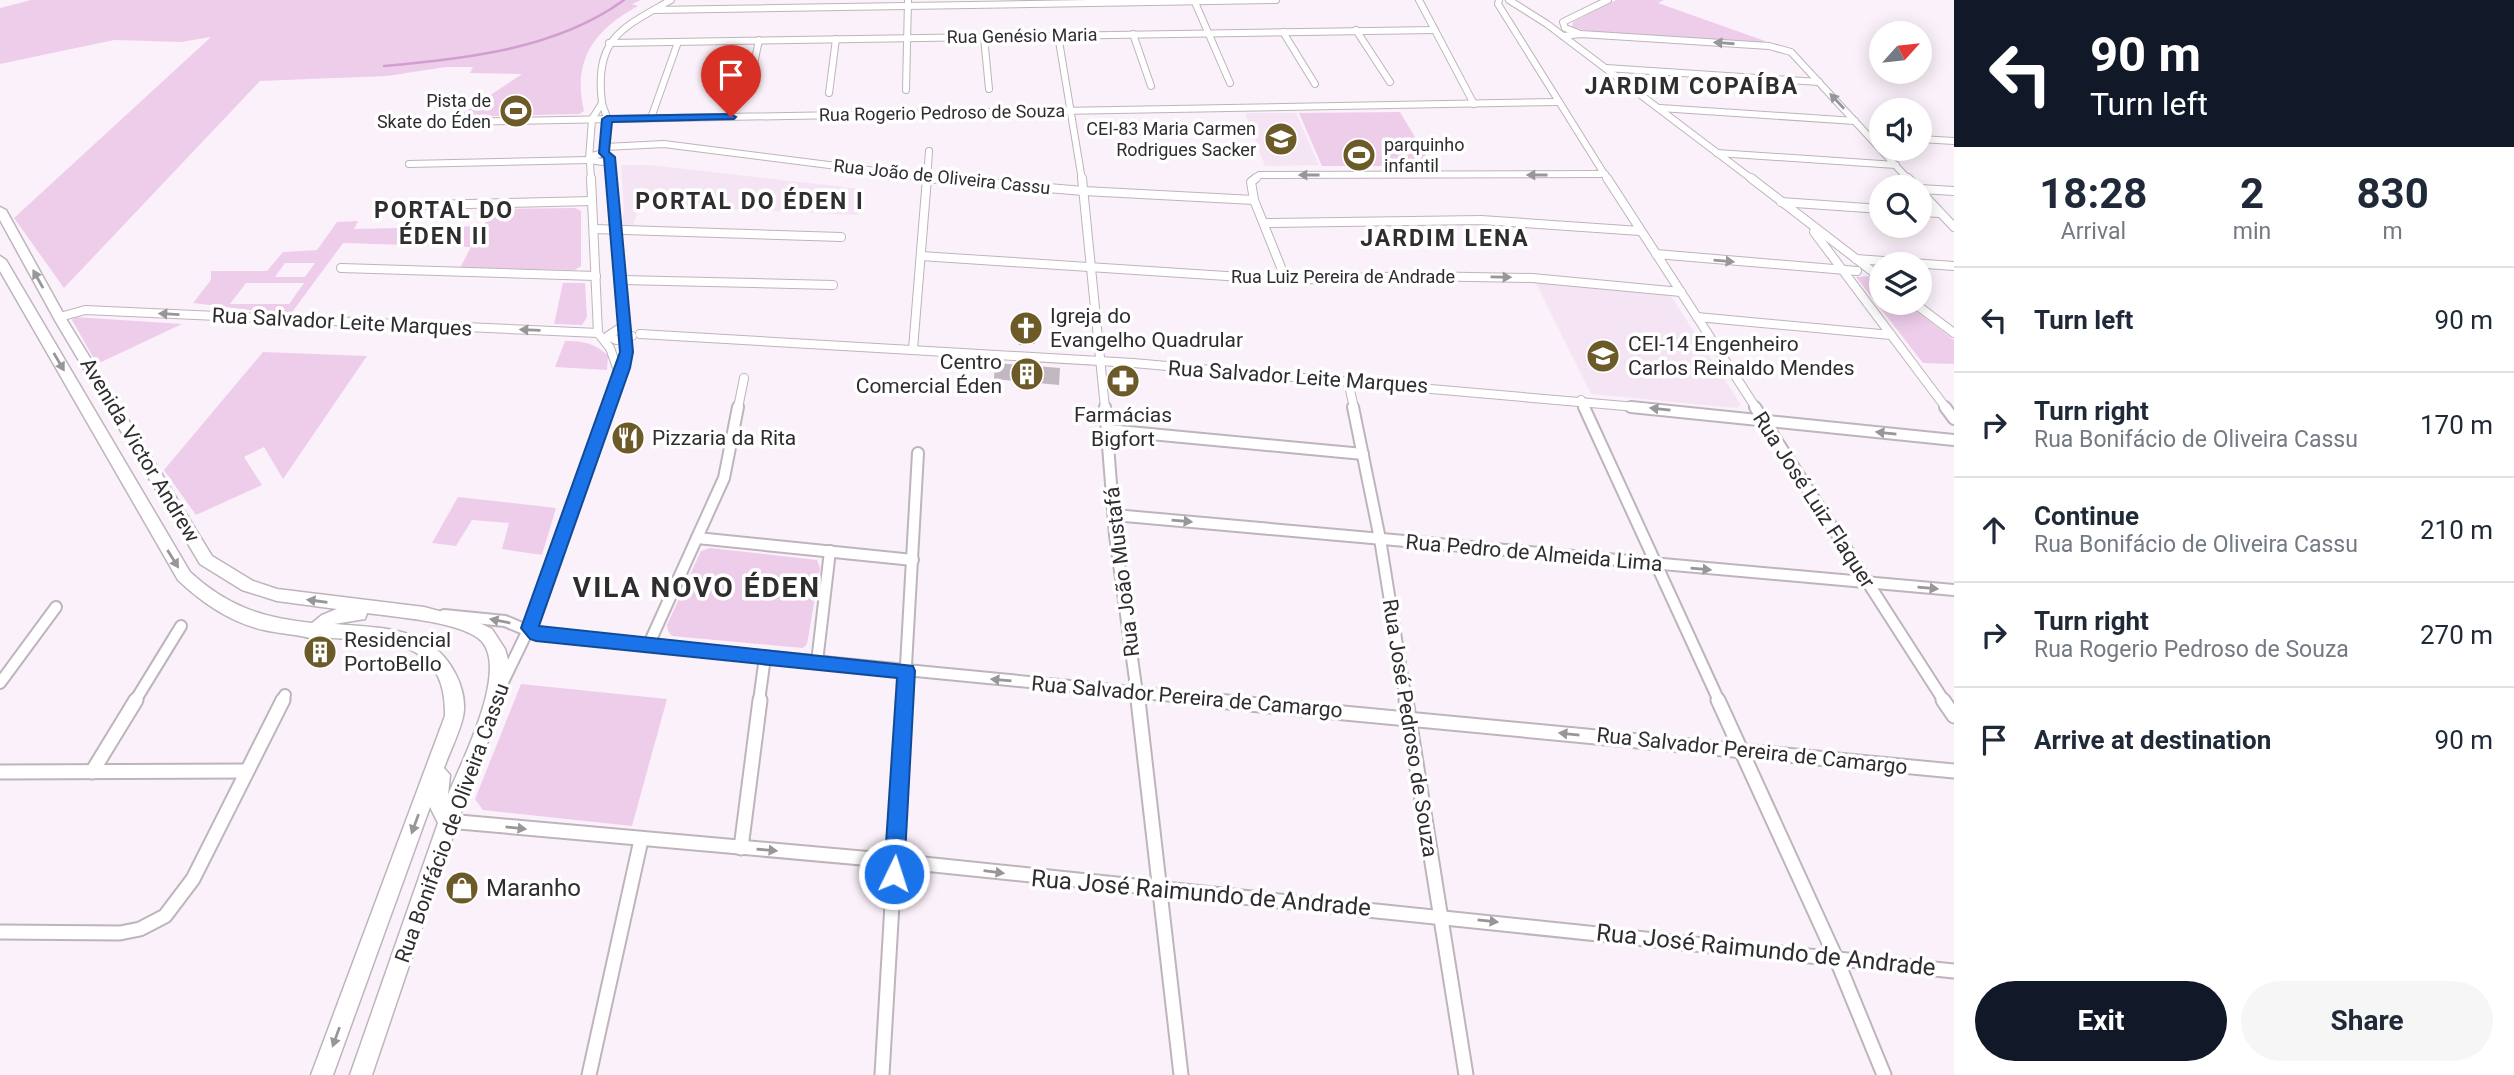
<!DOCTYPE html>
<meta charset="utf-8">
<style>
body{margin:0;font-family:Roboto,sans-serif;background:#f6f6f7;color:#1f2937;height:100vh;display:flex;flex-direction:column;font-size:26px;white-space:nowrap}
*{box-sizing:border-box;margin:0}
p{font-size:23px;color:#747a83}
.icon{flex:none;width:38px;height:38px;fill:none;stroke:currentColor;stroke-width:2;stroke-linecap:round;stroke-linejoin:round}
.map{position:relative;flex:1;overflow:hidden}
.panel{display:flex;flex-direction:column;background:#fff;width:560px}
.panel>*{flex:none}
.hud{background:#111827;color:#fff;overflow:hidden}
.needle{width:46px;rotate:63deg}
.tools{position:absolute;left:1869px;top:21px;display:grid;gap:14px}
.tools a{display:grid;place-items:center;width:63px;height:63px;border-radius:50%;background:#fff;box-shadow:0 4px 18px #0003;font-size:35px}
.pin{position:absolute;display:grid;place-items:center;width:60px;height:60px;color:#fff;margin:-72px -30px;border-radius:50% 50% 50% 0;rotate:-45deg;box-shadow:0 0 7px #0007}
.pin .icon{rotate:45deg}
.me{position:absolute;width:77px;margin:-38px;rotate:4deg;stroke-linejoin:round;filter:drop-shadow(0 0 5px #0008)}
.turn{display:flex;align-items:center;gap:24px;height:147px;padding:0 21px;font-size:32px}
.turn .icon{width:91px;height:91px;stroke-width:2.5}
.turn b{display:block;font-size:49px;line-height:60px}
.eta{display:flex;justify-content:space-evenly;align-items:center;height:119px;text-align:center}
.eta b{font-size:42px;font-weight:700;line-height:49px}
.primary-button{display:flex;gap:14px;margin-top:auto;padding:14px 21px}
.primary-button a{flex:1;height:80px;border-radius:42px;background:#111827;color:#fff;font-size:28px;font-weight:700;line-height:80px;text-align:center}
.primary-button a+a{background:#f6f6f7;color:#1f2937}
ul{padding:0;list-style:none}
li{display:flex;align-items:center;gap:21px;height:105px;padding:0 21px;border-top:2px solid #e0e1e3}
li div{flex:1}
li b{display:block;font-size:26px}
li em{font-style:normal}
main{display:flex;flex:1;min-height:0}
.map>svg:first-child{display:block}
</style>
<main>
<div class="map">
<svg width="1954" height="1075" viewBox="0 0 1954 1075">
<rect width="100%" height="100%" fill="#fbf1fa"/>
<!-- built -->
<g fill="#f5e5f4">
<polygon points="1245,113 1296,113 1319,165 1265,166"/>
<polygon points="621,165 650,165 861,189 858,215 641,205 633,225 626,226 621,222 624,212"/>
<polygon points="1536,283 1671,296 1741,405 1736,408 1591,394"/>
</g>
<!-- green -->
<g fill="#eecdeb" fill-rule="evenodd">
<path d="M31,0H641L632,4L638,6C594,30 572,60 584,111L579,114L457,117L522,74L470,73L473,67H446L387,76L260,81L64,288L14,218L211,37L181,42L114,40L0,64V8Z"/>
<polygon points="1616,0 1664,0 1658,3 1765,41 1760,43 1591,32 1572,27 1573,22"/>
<polygon points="1400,112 1432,166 1322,166 1299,113"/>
<path d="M575,208L581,211V266L575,270L460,268L471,247L343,243L290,315L193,303L211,280V271H267L283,252L317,250L337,222L358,221L354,229L483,226L493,209ZM285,263H315L305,277H275ZM246,283H304L289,304H230Z"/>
<polygon points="1871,276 1881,284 1881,303 1906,303 1954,340 1954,364 1923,363 1856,277"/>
<polygon points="563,283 585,283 587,317 582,325 554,324"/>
<polygon points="75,317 182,324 97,364 72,320"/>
<path d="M565,341C583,341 595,343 608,356L607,370L555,367Z"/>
<polygon points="263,352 367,356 283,479 264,447 244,457 262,485 196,515 164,470"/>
<polygon points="458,497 556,508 542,555 502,549 509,523 472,520 456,546 432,543"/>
<polygon points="710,548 817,560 820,568 807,644 803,648 672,636 668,631 667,625 701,551"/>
<polygon points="521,684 667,699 632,826 483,810 475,799"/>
</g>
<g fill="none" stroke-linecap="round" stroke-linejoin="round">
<!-- stream -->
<path stroke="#d29ecf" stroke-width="2.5" d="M384,66C465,59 557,49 624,0"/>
</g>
<!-- building -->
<g fill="#c2b8c1">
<polygon points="1018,312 1033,312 1035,344 1019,345"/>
<polygon points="995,363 1060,368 1059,385 994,379"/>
</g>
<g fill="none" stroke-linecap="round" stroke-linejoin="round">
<defs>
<g id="minor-far3">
<polyline points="1194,0 1230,83"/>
<polyline points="1419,0 1474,104"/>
<polyline points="1499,0 1498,4 1608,180"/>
<polyline points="1509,0 1547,24 1753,180"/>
<polyline points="654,10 1276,0"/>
<polyline points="1356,30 1390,82"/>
<polyline points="1283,32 1315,84"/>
<polyline points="1578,33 1565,28 1563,22 1608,0"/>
<polyline points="1133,34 1151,86"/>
<polyline points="1058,35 1082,180"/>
<polyline points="1563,36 1581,34 1769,46 1791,52 1909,180"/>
<polyline points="984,37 989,89"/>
<polyline points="609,43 1435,30"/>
<polyline points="1606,68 1819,82"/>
<polyline points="906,90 908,0"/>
<polyline points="748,93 759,40"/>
<polyline points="829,93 836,39"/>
<polyline points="1660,108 1855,121"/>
<polyline points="651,118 678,42"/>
<polyline points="453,122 1558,102"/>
<polyline points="1920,139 1954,141"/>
<polyline points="605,147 664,144 947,180"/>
<path d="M604,151C605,141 608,128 607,118C606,113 603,108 602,103C594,38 622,28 671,0"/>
<polygon points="604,153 609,157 603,162 589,160 592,156"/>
<polyline points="1717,153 1896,165"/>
<polyline points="609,158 611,180"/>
<polyline points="589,159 592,119 602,103"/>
<polyline points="590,162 591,180"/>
<polyline points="409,164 589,160"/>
<polyline points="927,180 929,151"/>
<polyline points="1254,180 1259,175 1605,174"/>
</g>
<g id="minor-far2">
<polyline points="591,178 598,333 610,348 620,376"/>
<polyline points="611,178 626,331"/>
<polyline points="927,178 1084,191 1254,200"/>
<polyline points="1082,178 1105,408"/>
<polyline points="1256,178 1251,182 1254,200 1286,280"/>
<polyline points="1607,178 1756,408"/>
<polyline points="1751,178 1881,278"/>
<polyline points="1908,178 1916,187"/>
<polyline points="1920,189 1954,191"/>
<polyline points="1920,191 1954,227"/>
<polyline points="1781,202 1881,209"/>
<polyline points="385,206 592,201"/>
<polyline points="1920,212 1940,213"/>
<polyline points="1264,223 1481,220 1640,231"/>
<polyline points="594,229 841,237"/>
<polyline points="1814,232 1946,408"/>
<polyline points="1656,254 1857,271"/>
<polyline points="921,256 1286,280 1416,276 1532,278 1681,292"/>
<polyline points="1856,259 1954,266"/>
<polyline points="341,268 596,276"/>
<polyline points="622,280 833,285"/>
<polyline points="1914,303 1954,333"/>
<polyline points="60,317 85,310 598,333"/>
<polyline points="1697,317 1891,335"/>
<polyline points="640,334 1133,363 1648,408"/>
<polyline points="624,337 626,331 620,328 608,336 616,340 632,336"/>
<polyline points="913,349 927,178"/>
<polyline points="1348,381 1354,408"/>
<polyline points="1581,400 1585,408"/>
<polyline points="608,408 623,368 626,335"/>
<polyline points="738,408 744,378"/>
</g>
<g id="minor-far1">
<polyline points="1105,407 1115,535 1138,701"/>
<polyline points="1353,407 1380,539 1406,701"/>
<polyline points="1584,407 1719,701"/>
<polyline points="1631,407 1954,440"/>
<polyline points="1755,407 1944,701"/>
<polyline points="1945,407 1954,419"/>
<polyline points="1108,430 1363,454"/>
<polyline points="1114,515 1954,590"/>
<polyline points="697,538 913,560"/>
<polyline points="444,615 505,621 536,634 1225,701"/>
<polyline points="648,646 724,478 738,407"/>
<polyline points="817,662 830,551"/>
<polyline points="0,683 56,607"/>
<polyline points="502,684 529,628 609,407"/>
<polyline points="135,701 181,626"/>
<polyline points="282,701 285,695"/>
<polyline points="759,701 765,657"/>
<polyline points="904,701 918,453"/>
</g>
<g id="minor">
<polyline points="1138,700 1181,1075"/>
<polyline points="1207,700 1954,771"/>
<polyline points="1406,700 1466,1075"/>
<polyline points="1718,700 1836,958 1884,1075"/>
<polyline points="1943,700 1954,716"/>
<polyline points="0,772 247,771"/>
<polyline points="92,772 136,700"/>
<polyline points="448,821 895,861 1954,971"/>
<polyline points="741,848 760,700"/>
<polyline points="0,932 120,933 140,929 165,916 193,879 283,700"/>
<polyline points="589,1075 641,840"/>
<polyline points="882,1075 904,700"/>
</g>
<path id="secondary" d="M0,207L6,210L68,322L212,556L253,581L277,589L424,607L473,620L492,629L505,649L509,663L505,697L462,809L372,1075H350L438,823L430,807L333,1075H311L445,716C447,634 378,642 319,637L313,639C298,634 281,634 264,630C232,623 202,603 178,580L0,271V256L6,260L190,572C227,606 262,618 312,623L322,615L337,609L277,601L242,590L200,564L56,322L0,220ZM367,613C395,617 455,621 478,638C513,664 461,762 448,795L450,775L444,768C450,751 459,734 463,717C466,703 462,687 456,675C433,626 380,628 334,624L365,619Z"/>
</defs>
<!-- minor-far3 casing -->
<use href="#minor-far3" stroke="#bdb4bc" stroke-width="8"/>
<!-- minor-far2 casing -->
<use href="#minor-far2" stroke="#bdb4bc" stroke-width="10"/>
<!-- minor-far1 casing -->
<use href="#minor-far1" stroke="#bdb4bc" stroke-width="14"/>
<!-- minor casing -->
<use href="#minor" stroke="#bdb4bc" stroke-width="17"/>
<!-- secondary casing -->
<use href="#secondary" stroke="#bdb4bc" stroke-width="3"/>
<!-- minor-far3 -->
<use href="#minor-far3" stroke="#fff" stroke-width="6"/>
<!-- minor-far2 -->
<use href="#minor-far2" stroke="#fff" stroke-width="8"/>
<!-- minor-far1 -->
<use href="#minor-far1" stroke="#fff" stroke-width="10"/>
<!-- minor -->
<use href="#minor" stroke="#fff" stroke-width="13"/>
<!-- secondary -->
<use href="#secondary" fill="#fff" fill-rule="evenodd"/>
</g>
<!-- one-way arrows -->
<defs><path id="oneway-solid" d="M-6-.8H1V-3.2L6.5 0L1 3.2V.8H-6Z" transform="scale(1.75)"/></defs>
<g fill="#989698">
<use href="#oneway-solid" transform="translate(1724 43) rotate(-176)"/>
<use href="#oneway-solid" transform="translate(1837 101) rotate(-133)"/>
<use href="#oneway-solid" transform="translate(1309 175) rotate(-180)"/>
<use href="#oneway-solid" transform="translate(1537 175) rotate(180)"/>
<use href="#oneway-solid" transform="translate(1724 261) rotate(5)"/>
<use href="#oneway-solid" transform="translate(1501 277) rotate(1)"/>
<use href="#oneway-solid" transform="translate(38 279) rotate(-119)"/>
<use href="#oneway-solid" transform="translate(169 314) rotate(-177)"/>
<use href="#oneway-solid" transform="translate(530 330) rotate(-178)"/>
<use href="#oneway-solid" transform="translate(59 362) rotate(60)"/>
<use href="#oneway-solid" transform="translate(1660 409) rotate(-174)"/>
<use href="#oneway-solid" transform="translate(1886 433) rotate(-174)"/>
<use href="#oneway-solid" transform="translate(1182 521) rotate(5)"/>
<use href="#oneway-solid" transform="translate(173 559) rotate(58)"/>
<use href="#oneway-solid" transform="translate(1701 569) rotate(5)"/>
<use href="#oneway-solid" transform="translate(1928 588) rotate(5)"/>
<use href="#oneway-solid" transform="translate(317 601) rotate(-172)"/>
<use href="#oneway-solid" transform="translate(500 621) rotate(-169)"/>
<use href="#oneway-solid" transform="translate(1001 680) rotate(-175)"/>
<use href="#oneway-solid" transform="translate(1569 734) rotate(-174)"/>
<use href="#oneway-solid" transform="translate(415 824) rotate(110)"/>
<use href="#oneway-solid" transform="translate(516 828) rotate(6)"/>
<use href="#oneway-solid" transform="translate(767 850) rotate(5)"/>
<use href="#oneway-solid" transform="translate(994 872) rotate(7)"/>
<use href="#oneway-solid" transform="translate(1488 921) rotate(6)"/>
<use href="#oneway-solid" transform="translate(336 1037) rotate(110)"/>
</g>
<!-- route -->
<polygon fill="#1a73e8" stroke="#114b97" stroke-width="2" points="731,114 736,117 734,119 612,122 609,152 615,157 633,352 630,368 539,626 913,666 915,671 904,874 901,881 894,884 887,881 884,874 897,678 536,641 530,639 521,628 620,352 604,158 599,153 602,119 607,116"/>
<!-- icons -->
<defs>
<symbol id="stadium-disc" viewBox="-11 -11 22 22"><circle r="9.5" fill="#6c5b29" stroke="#fff"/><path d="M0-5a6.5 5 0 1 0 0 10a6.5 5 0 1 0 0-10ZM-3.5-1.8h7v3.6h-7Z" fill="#fff"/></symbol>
<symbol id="school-disc" viewBox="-11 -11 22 22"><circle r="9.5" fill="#6c5b29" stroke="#fff"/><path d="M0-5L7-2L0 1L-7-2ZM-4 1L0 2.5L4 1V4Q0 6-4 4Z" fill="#fff"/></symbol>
<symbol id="church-disc" viewBox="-11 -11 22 22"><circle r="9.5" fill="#6c5b29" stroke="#fff"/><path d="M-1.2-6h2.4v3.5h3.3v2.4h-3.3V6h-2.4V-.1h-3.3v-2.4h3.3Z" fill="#fff"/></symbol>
<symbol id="building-disc" viewBox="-11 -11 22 22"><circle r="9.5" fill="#6c5b29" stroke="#fff"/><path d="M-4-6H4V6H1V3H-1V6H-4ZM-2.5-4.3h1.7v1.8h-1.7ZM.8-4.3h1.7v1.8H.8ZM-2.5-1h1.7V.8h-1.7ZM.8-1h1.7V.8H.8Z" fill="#fff"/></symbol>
<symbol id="pharmacy-disc" viewBox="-11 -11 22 22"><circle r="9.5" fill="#6c5b29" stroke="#fff"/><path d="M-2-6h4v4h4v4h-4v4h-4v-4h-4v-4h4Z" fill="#fff"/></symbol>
<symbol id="restaurant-disc" viewBox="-11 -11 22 22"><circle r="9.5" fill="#6c5b29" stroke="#fff"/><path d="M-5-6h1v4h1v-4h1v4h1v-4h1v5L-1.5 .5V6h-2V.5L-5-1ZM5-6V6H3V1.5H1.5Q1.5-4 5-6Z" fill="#fff"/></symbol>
<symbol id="shop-disc" viewBox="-11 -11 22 22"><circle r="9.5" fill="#6c5b29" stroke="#fff"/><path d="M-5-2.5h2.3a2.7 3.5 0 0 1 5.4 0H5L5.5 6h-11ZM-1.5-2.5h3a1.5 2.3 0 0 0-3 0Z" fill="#fff"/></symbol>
</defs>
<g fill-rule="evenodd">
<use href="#stadium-disc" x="497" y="92" width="38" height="38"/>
<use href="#school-disc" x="1262" y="120" width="38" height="38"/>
<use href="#stadium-disc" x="1340" y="136" width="38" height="38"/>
<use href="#church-disc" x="1007" y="309" width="38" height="38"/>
<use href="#school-disc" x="1584" y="337" width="38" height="38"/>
<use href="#building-disc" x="1008" y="355" width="38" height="38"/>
<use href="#pharmacy-disc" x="1104" y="362" width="38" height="38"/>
<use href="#restaurant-disc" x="609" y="419" width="38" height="38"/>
<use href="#building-disc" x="301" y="633" width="38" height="38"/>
<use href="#shop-disc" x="443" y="869" width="38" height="38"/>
</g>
<g text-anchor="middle" stroke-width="7" stroke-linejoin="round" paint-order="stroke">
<!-- far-street labels -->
<g font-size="18" fill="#302d30" stroke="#fff">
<text transform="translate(1022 36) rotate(-1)" y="6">Rua Genésio Maria</text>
<text transform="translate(942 113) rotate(-1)" y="6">Rua Rogerio Pedroso de Souza</text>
<text transform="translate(942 177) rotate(6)" y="6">Rua João de Oliveira Cassu</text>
<text x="1343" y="283">Rua Luiz Pereira de Andrade</text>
</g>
<!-- far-poi labels -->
<g font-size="18" fill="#302d30" stroke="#fff" text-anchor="end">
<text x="491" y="107">Pista de<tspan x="491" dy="21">Skate do Éden</tspan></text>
<text x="1256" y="135">CEI-83 Maria Carmen<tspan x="1256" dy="21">Rodrigues Sacker</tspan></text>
<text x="1384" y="151" text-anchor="start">parquinho<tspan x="1384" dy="21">infantil</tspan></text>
</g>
<!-- poi labels -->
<g font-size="21" fill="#302d30" stroke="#fff" text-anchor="start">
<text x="1050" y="323">Igreja do<tspan x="1050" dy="24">Evangelho Quadrular</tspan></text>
<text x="1628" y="351">CEI-14 Engenheiro<tspan x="1628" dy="24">Carlos Reinaldo Mendes</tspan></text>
<text x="1002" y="369" text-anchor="end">Centro<tspan x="1002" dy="24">Comercial Éden</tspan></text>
<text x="1123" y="422" text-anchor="middle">Farmácias<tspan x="1123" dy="24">Bigfort</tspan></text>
<text x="652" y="445">Pizzaria da Rita</text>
<text x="344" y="647">Residencial<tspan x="344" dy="24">PortoBello</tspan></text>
</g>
<!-- street labels -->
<g font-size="21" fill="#302d30" stroke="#fff">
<text transform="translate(342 322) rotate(3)" y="7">Rua Salvador Leite Marques</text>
<text transform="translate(1298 377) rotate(4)" y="7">Rua Salvador Leite Marques</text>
<text transform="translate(140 450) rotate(59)" y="7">Avenida Victor Andrew</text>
<text transform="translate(1814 500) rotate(57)" y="7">Rua José Luiz Flaquer</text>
<text transform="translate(1534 553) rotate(5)" y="7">Rua Pedro de Almeida Lima</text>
<text transform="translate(1122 572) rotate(-97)" y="7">Rua João Mustafá</text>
<text transform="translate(1187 697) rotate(5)" y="7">Rua Salvador Pereira de Camargo</text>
<text transform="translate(1410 728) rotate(81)" y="7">Rua José Pedroso de Souza</text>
<text transform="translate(1752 751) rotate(6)" y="7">Rua Salvador Pereira de Camargo</text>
<text transform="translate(452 823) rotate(-70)" y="7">Rua Bonifácio de Oliveira Cassu</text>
</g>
<!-- far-district labels -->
<g font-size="23" font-weight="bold" letter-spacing="2" fill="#302d30" stroke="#fff">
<text x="1692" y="94">JARDIM COPAÍBA</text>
<text x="750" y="209">PORTAL DO ÉDEN I</text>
<text x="444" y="218">PORTAL DO<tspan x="444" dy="26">ÉDEN II</tspan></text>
<text x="1445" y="246">JARDIM LENA</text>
</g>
<!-- near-poi labels -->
<g font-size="24" fill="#302d30" stroke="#fff" text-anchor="start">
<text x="486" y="896">Maranho</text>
</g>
<!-- near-street labels -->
<g font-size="24" fill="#302d30" stroke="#fff">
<text transform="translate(1201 893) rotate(5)" y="8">Rua José Raimundo de Andrade</text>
<text transform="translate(1766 950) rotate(6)" y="8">Rua José Raimundo de Andrade</text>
</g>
<!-- district labels -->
<g font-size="28" font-weight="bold" letter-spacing="2" fill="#302d30" stroke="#fff">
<text x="697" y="597">VILA NOVO ÉDEN</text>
</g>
</g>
</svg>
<div class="tools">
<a><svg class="needle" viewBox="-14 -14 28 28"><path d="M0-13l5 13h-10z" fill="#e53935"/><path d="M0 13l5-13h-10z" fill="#747a83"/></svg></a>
<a><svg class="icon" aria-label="sound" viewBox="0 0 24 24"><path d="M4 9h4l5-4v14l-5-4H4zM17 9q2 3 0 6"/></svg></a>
<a><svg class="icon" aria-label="search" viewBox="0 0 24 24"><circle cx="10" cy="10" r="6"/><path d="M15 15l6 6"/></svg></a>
<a><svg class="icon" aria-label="layers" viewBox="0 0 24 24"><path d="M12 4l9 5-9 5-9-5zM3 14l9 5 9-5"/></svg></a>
</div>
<div class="pin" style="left:731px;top:117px;background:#d93025"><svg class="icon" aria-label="arrive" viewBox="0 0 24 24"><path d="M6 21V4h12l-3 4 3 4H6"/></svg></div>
<svg class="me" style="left:894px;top:874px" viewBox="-20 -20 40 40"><circle r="17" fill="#1a73e8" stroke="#fff" stroke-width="3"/><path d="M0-11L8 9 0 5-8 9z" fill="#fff"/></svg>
</div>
<section class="panel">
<div class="hud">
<div class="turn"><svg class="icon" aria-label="left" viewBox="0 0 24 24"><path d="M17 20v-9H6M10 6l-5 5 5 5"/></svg><div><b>90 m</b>Turn left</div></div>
</div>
<div class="eta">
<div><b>18:28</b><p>Arrival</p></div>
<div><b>2</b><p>min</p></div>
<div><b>830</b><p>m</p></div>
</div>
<ul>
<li><svg class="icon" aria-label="left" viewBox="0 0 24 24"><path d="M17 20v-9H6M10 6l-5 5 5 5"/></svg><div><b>Turn left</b></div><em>90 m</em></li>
<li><svg class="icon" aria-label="right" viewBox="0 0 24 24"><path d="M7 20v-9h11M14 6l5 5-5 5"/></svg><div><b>Turn right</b><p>Rua Bonifácio de Oliveira Cassu</p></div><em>170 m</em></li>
<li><svg class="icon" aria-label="ahead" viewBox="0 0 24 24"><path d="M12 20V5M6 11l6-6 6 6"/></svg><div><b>Continue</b><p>Rua Bonifácio de Oliveira Cassu</p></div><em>210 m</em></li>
<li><svg class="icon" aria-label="right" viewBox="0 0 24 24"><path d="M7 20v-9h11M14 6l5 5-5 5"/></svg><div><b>Turn right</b><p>Rua Rogerio Pedroso de Souza</p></div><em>270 m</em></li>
<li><svg class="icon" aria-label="arrive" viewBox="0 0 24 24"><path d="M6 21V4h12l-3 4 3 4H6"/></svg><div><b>Arrive at destination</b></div><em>90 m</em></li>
</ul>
<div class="primary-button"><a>Exit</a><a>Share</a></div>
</section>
</main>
